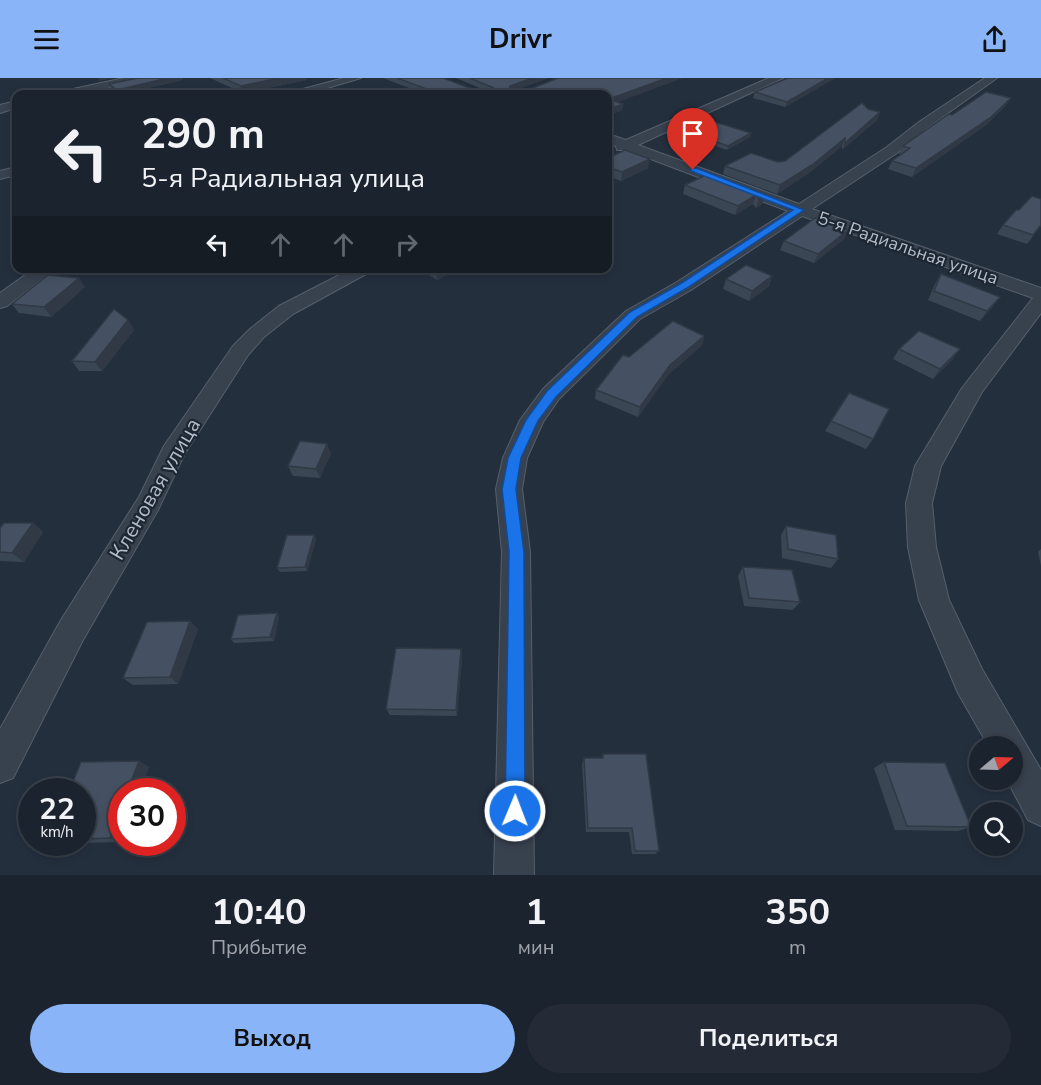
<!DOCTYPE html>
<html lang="ru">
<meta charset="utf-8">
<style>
body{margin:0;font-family:"Nunito Sans",sans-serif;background:#242b36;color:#f1f3f6;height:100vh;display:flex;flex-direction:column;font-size:22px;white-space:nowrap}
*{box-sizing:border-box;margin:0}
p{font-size:20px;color:#a0a4aa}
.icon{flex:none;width:33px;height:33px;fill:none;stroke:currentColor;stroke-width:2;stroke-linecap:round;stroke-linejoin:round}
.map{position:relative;height:797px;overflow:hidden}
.panel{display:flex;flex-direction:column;background:#1b232e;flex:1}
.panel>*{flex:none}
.guide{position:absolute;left:12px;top:12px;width:600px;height:183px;border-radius:12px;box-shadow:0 3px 9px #0003,0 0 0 2px #39404a;background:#1b232e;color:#f1f3f6;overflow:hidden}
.needle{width:39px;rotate:71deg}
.tools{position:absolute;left:969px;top:658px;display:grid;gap:12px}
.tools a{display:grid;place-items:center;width:54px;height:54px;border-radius:50%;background:#1b232e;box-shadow:0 3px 9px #0003,0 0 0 2px #39404a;font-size:30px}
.speed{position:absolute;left:18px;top:700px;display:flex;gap:12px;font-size:30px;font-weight:700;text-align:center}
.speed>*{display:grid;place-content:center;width:78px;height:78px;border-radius:50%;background:#1b232e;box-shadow:0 3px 9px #0003,0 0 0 2px #39404a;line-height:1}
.speed small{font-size:15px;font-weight:400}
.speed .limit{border:9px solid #d22;background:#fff;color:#111}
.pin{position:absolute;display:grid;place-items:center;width:51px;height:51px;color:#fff;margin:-62px -26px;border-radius:50% 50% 50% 0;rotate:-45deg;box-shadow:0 0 6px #0007}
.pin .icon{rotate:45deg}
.me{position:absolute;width:66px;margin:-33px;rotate:1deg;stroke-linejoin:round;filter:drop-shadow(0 0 4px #0008)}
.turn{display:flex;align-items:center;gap:21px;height:126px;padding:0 30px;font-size:27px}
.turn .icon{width:78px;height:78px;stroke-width:2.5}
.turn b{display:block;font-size:42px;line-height:51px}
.lanes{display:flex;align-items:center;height:57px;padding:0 30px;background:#0003;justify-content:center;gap:30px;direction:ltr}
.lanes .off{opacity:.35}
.eta{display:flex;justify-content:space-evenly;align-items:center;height:102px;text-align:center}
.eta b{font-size:36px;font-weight:700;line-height:42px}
.cta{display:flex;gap:12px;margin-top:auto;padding:12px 30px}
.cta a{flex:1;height:69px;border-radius:36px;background:#8ab4f8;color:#111;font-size:24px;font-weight:700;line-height:69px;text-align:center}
.cta a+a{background:#242b36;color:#f1f3f6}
header{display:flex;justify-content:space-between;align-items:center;height:78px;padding:0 30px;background:#8ab4f8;color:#111;font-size:27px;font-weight:700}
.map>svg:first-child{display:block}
</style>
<header><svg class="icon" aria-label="menu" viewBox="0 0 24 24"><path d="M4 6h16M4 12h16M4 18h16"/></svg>Drivr<svg class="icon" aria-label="share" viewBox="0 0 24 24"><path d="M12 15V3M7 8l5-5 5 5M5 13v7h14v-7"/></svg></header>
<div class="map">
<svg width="1041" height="797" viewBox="0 0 1041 797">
<rect width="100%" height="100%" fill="#242f3e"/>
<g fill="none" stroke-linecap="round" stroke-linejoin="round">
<defs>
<g id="minor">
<polygon points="124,0 145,0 140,3 78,16 58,16 64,13"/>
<polygon points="344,0 361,0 307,16 290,16 292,14"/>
<polygon points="769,0 783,0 638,67 799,126 887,69 919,44 985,0 997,0 927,50 897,75 812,131 1041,210 1041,235 982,314 941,388 932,425 936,469 949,522 982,591 1041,692 1041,748 1028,742 1007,702 1012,702 1012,669 989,669 958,615 919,522 908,469 906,425 915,388 962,310 1033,220 802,138 691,212 640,241 559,321 543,344 527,380 522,411 530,474 534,797 494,797 502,474 496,411 503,380 520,342 543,311 626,233 677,204 788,133 627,72 617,72 616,68 608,64 608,56 626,62"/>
<polygon points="16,23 16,30 0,35 0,27"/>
<polygon points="16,89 16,97 0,101 0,93"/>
<polygon points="35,190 56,190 7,228 0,230 0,215"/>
<polygon points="353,190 377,190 293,236 264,259 248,277 184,377 158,432 83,562 13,700 0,705 0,651 61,542 139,419 164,368 233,268 250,251 279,228"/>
</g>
</defs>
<!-- minor casing -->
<use href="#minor" stroke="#565f6c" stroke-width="2"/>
<!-- minor -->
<use href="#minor" fill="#38414e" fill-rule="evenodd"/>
</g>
<!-- wall -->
<g fill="#3b4654">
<polygon points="210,0 306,0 307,2 243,15"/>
<polygon points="383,0 443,0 475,12 482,11 456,0 548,0 516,12 528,12 558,0 682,0 617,24 623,26 622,32 608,38 608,16 425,16"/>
<polygon points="788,0 835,0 785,29 753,20 755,14"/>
<polygon points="183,2 121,16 118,16 111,11 109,6"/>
<polygon points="1006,27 986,47 912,99 888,91 892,83 901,77 899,76 903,68 952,37"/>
<polygon points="868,31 880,34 877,42 842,72 842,68 809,95 777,116 723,96 725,88 785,83"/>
<polygon points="690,55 751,55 750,59 727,72 689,59"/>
<polygon points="608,80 648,90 621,103 608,98"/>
<polygon points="685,107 765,117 762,126 756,130 753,126 735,137 683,116"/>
<polygon points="1003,147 1041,148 1027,166 997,156"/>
<polygon points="848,152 844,161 814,185 780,172 784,163"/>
<polygon points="418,190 460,190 437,202"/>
<polygon points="941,196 1000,219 980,243 928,222 935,206"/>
<polygon points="772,198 769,208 749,223 723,211 726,201"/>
<polygon points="85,209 51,239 19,235 12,226"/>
<polygon points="128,242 134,252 102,293 79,293 72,283"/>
<polygon points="704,258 702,267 668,297 638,339 595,321 596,312 629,279"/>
<polygon points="899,271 953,281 933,301 893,281"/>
<polygon points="849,315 873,361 866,371 825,353"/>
<polygon points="331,375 320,400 293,398 288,388"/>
<polygon points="33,445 43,454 24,484 0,483 0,450"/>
<polygon points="786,448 838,481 831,490 782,480 781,457"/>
<polygon points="316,461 307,493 280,494 277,490"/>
<polygon points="1041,471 1041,488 1038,474"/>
<polygon points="743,489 800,524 793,532 744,528 738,498"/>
<polygon points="277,535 279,539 274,563 234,565 231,561"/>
<polygon points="198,551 178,606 133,607 123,600"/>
<polygon points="462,579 457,638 390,637 386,631"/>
<polygon points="603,676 659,773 655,776 632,776 629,754 586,754 582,686 584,680 602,680"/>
<polygon points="139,683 149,689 140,714 122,714 122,764 82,765 82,714"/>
<polygon points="884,684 971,749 958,753 895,752 874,690"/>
</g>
<!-- shaded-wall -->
<g fill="#303945">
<polygon points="97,0 113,0 99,3"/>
<polygon points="168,0 183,0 183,2 121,16 119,16 117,12"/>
<polygon points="279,0 306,0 307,2 243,15 241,8"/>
<polygon points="532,0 548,0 510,14 510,8"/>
<polygon points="667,0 682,0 608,28 609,21"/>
<polygon points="828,0 835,0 785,29 787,24"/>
<polygon points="1011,20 1006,27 986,47 912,99 916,90"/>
<polygon points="623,26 622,32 608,38 608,32"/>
<polygon points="880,34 877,42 842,72 845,65"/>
<polygon points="751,55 750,59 727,72 728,68"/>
<polygon points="845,60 842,68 809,95 777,116 780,107"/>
<polygon points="650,81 648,90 621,103 622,94"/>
<polygon points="756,117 753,126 735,137 738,128"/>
<polygon points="765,117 762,126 756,130 759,121"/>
<polygon points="848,152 844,161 814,185 818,176"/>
<polygon points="440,190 460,190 437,202 436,193"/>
<polygon points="772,198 769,208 749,223 752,213"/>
<polygon points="79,200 85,209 51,239 44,229"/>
<polygon points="1000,219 993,229 980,243 987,233"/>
<polygon points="128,242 134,252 102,293 95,284"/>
<polygon points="704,258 702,267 668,297 638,339 640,329 670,287"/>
<polygon points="960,271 953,281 933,301 940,291"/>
<polygon points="327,366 331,375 320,400 316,391"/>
<polygon points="33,445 43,454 24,484 12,475"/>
<polygon points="314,457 316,461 307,493 305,489"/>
<polygon points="277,535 279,539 274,563 270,559"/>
<polygon points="190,543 198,551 178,606 170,599"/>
<polygon points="461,571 462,579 457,638 456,632"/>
<polygon points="139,683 149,689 140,714 127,714"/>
<polygon points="122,730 122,764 110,760"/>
</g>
<!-- building -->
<g fill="#455162" stroke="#303945" stroke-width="1.5">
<polygon points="138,0 168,0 117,12 109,6"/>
<polygon points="223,0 279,0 241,8"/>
<polygon points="397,0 443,0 475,12 494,10 470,0 532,0 510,8 509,12 528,12 558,0 667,0 609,21 623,26 608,32 608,16 440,16"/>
<polygon points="788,0 828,0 787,24 755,14"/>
<polygon points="986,14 1011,20 991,39 916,90 892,83 910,70 903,68 949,36 952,37"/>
<polygon points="862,25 868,31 880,34 845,65 845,60 812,87 780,107 725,88 751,75 778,84 785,83"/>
<polygon points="715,44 751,55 728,68 690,55"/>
<polygon points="625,72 650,81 622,94 608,89 608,80"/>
<polygon points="708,96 765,117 759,121 756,117 738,128 685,107"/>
<polygon points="1032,118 1041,121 1041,147 1033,157 1003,147 1016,132 1019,132"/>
<polygon points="815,140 848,152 818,176 784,163"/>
<polygon points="746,187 772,198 752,213 726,201"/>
<polygon points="941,196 1000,219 987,233 934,213"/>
<polygon points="48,197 79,200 44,229 12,226"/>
<polygon points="114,231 128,242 95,284 72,283"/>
<polygon points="673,243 704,258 670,287 640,329 596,312 623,277 629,279"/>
<polygon points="919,253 960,271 940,291 899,271"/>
<polygon points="849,315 889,331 873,361 831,343"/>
<polygon points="300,363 327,366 316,391 288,388"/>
<polygon points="4,445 33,445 12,475 0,474 0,450"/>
<polygon points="786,448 836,457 838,481 788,471"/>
<polygon points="287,457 314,457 305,489 277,490"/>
<polygon points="743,489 792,492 800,524 749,520"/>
<polygon points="277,535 270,559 231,561 238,537"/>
<polygon points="190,543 170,599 123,600 147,544"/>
<polygon points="396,570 461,571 456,632 386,631"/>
<polygon points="603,676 646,676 659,773 635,773 632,750 588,750 584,680 603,680"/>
<polygon points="139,683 127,714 122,714 122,730 110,760 82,761 82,714 69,714 81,684"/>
<polygon points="884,684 945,685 971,749 907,748"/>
</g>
<!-- route -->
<polygon fill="#1a73e8" stroke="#114b97" stroke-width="1.5" points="691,90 696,90 804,132 687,210 637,239 556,319 538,343 521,380 516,411 524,474 525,733 522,740 515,743 507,740 505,733 509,474 502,411 508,380 526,342 547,313 630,234 680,206 793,132 691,93"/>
<g text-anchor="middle" stroke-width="4.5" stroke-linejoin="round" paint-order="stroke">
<!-- far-street labels -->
<g font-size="18" fill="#b4bcc9" stroke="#1d2633">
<text transform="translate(908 170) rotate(19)" y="6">5-я Радиальная улица</text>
</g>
<!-- street labels -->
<g font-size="21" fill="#b4bcc9" stroke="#1d2633">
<text transform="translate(155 411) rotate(-60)" y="7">Кленовая улица</text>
</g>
</g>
</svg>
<div class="tools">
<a><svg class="needle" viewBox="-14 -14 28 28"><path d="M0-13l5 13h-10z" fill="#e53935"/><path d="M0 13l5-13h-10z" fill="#a0a4aa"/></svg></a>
<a><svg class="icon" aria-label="search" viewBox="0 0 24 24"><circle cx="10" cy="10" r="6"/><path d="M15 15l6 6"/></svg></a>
</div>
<div class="speed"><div>22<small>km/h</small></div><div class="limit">30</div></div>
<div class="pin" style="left:693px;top:92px;background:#d93025"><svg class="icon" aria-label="arrive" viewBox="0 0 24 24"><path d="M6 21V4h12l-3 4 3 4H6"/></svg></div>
<svg class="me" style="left:515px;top:733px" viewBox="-20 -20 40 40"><circle r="17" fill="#1a73e8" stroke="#fff" stroke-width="3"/><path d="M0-11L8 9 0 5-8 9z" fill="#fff"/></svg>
<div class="guide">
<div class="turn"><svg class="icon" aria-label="left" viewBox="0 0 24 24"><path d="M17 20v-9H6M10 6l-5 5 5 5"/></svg><div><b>290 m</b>5-я Радиальная улица</div></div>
<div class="lanes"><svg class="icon" aria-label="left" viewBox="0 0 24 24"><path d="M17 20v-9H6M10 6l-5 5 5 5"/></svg><svg class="icon off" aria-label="ahead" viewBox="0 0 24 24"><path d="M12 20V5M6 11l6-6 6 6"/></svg><svg class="icon off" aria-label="ahead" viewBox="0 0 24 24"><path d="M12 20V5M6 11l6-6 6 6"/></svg><svg class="icon off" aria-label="right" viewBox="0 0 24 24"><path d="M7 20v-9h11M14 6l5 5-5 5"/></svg></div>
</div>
</div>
<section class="panel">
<div class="eta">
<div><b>10:40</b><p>Прибытие</p></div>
<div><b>1</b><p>мин</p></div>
<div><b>350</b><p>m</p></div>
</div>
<div class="cta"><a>Выход</a><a>Поделиться</a></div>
</section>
